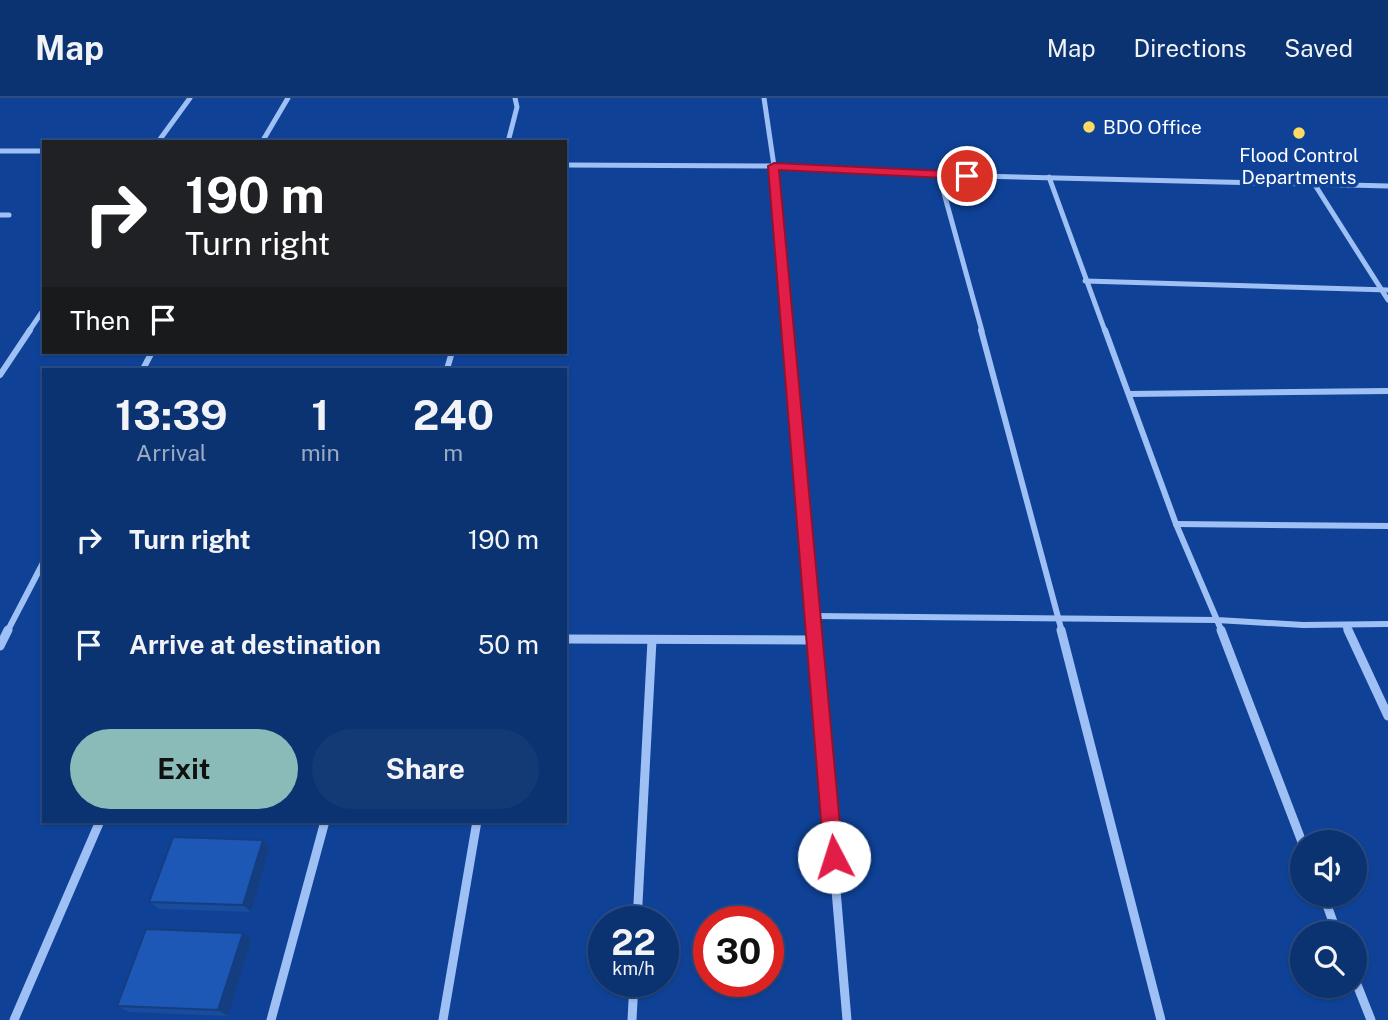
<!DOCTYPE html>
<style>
body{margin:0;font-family:"Public Sans",sans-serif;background:#143a76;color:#f1f3f6;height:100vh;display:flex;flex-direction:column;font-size:26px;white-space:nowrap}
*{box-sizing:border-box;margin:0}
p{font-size:23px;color:#9aaac3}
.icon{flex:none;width:38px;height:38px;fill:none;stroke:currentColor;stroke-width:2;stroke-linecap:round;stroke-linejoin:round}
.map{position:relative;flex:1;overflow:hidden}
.details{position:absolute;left:42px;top:270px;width:525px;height:455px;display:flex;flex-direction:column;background:#0b3271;border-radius:0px;box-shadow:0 2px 5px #0004,0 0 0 2px #2b4d84}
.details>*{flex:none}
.guide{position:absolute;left:42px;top:42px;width:525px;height:214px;border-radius:0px;box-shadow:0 2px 5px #0004,0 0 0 2px #2b4d84;background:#202124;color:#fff;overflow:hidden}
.fabs{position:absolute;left:1290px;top:732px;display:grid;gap:14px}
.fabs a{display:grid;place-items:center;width:77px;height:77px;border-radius:50%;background:#0b3271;box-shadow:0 2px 5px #0004,0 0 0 2px #2b4d84;font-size:35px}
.speed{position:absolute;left:588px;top:808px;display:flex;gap:14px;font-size:35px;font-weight:700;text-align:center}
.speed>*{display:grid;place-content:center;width:91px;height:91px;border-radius:50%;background:#0b3271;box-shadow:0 2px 5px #0004,0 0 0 2px #2b4d84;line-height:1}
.speed small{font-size:18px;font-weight:400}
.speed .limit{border:10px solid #d22;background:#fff;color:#111}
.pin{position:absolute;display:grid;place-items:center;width:60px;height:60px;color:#fff;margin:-30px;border:4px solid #fff;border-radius:50%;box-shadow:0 2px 7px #0007}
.me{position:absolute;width:77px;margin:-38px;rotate:355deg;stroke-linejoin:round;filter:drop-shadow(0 0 5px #0008)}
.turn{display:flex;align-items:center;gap:24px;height:147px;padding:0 28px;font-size:32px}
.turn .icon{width:91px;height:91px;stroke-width:2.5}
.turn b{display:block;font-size:49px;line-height:60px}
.then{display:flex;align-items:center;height:66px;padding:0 28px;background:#0003;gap:14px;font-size:26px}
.eta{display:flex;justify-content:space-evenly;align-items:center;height:119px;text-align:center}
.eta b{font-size:42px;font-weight:700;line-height:49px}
.button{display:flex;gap:14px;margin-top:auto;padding:14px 28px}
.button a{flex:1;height:80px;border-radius:42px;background:#8bbbb9;color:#111;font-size:28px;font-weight:700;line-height:80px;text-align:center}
.button a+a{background:#143a76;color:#f1f3f6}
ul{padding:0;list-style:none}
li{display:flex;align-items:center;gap:21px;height:105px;padding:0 28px}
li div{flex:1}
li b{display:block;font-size:26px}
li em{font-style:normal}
header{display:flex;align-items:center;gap:42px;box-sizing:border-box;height:98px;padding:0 35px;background:#0b3271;border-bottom:2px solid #2b4d84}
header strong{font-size:33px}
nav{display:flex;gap:38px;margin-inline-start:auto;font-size:24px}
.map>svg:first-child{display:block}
</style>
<header>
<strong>Map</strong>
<nav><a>Map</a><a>Directions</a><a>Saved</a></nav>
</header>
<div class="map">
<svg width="1388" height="922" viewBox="0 0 1388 922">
<rect width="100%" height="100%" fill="#0f4297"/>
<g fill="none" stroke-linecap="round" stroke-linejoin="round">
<!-- minor-far2 -->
<g stroke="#9fc0f4" stroke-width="5">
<polyline points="764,0 774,68 788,233"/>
<polyline points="158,44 190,0"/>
<polyline points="262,44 288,0"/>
<polyline points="508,44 517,9 515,0"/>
<polyline points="0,53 44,53"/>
<polyline points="565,67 774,68 939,77 1388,88"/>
<polyline points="939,77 982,233"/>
<polyline points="1049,79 1105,233"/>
<polyline points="1315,87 1388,202"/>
<polyline points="0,117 9,117"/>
<polyline points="1085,183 1388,192"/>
<polyline points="29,233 44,211"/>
</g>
<!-- minor-far1 -->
<g stroke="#9fc0f4" stroke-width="6">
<polyline points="788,232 814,534"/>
<polyline points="981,232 1062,534"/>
<polyline points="1105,232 1176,426 1217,522 1303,527 1388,526"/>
<polyline points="143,271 152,254"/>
<polyline points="447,271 452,254"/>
<polyline points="0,277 30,232"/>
<polyline points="1129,296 1388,293"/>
<polyline points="1176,426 1388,428"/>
<polyline points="813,518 1217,522 1222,534"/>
<polyline points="1345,527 1348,534"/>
<polyline points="7,534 44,463"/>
</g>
<!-- minor -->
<g stroke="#9fc0f4" stroke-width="9">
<polyline points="814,532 847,922"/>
<polyline points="1061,532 1161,922"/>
<polyline points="1221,532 1302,744"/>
<polyline points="1348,532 1388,618"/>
<polyline points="565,541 815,542"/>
<polyline points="0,548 8,532"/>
<polyline points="1323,796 1337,835"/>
<polyline points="637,824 652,542"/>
<polyline points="1354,879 1371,922"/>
<polyline points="14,922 100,723"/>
<polyline points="271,922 325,723"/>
<polyline points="443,922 477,723"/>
<polyline points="632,922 634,884"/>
</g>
</g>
<!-- wall -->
<g fill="#194c9d">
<polygon points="270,749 251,814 159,811 149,804"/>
<polygon points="243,835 252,841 228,918 129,914 117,908"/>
</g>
<!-- shaded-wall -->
<g fill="#143e7f">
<polygon points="263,742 270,749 251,814 243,807"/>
<polygon points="243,835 252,841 228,918 218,912"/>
</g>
<!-- building -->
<g fill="#1d58b6" stroke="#143e7f" stroke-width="2">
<polygon points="173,739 263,742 243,807 149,804"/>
<polygon points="146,831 243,835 218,912 117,908"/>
</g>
<!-- route -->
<polygon fill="#e11d48" stroke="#92132f" stroke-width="2" points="774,65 967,74 972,78 967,81 779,72 843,759 840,766 834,769 827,766 824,759 768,68"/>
<!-- markers -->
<g fill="#ffdb62" stroke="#0f4297" stroke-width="2.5">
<circle cx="1089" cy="29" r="7"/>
<circle cx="1299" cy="35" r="7"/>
</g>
<g text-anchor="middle" stroke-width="7" stroke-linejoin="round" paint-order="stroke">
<!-- far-poi labels -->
<g font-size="19" fill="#fff" stroke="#0f4297" text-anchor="start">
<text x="1103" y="36">BDO Office</text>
<text x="1299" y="64" text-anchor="middle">Flood Control<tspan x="1299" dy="22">Departments</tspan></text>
</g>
</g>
</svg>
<div class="fabs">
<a><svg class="icon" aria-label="sound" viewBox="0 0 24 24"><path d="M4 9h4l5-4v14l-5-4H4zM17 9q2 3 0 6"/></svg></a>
<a><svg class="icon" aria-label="search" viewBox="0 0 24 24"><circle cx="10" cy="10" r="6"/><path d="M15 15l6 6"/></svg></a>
</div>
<div class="speed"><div>22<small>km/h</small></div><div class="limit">30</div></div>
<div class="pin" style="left:967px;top:78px;background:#d93025"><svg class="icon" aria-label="arrive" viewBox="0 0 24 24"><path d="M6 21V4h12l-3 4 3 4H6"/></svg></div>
<svg class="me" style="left:834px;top:759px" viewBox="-20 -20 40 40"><circle r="19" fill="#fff"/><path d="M0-13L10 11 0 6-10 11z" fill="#e11d48"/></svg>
<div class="guide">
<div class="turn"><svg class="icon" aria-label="right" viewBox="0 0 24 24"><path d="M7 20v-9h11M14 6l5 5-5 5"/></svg><div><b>190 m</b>Turn right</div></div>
<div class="then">Then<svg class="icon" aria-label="arrive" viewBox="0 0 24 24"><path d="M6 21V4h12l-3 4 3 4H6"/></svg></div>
</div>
<section class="details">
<div class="eta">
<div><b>13:39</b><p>Arrival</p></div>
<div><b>1</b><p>min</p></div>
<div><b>240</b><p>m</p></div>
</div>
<ul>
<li><svg class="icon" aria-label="right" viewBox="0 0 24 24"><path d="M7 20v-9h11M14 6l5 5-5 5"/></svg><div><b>Turn right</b></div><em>190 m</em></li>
<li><svg class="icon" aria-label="arrive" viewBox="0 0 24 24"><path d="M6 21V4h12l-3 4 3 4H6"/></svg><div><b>Arrive at destination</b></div><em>50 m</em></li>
</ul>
<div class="button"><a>Exit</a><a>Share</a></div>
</section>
</div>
